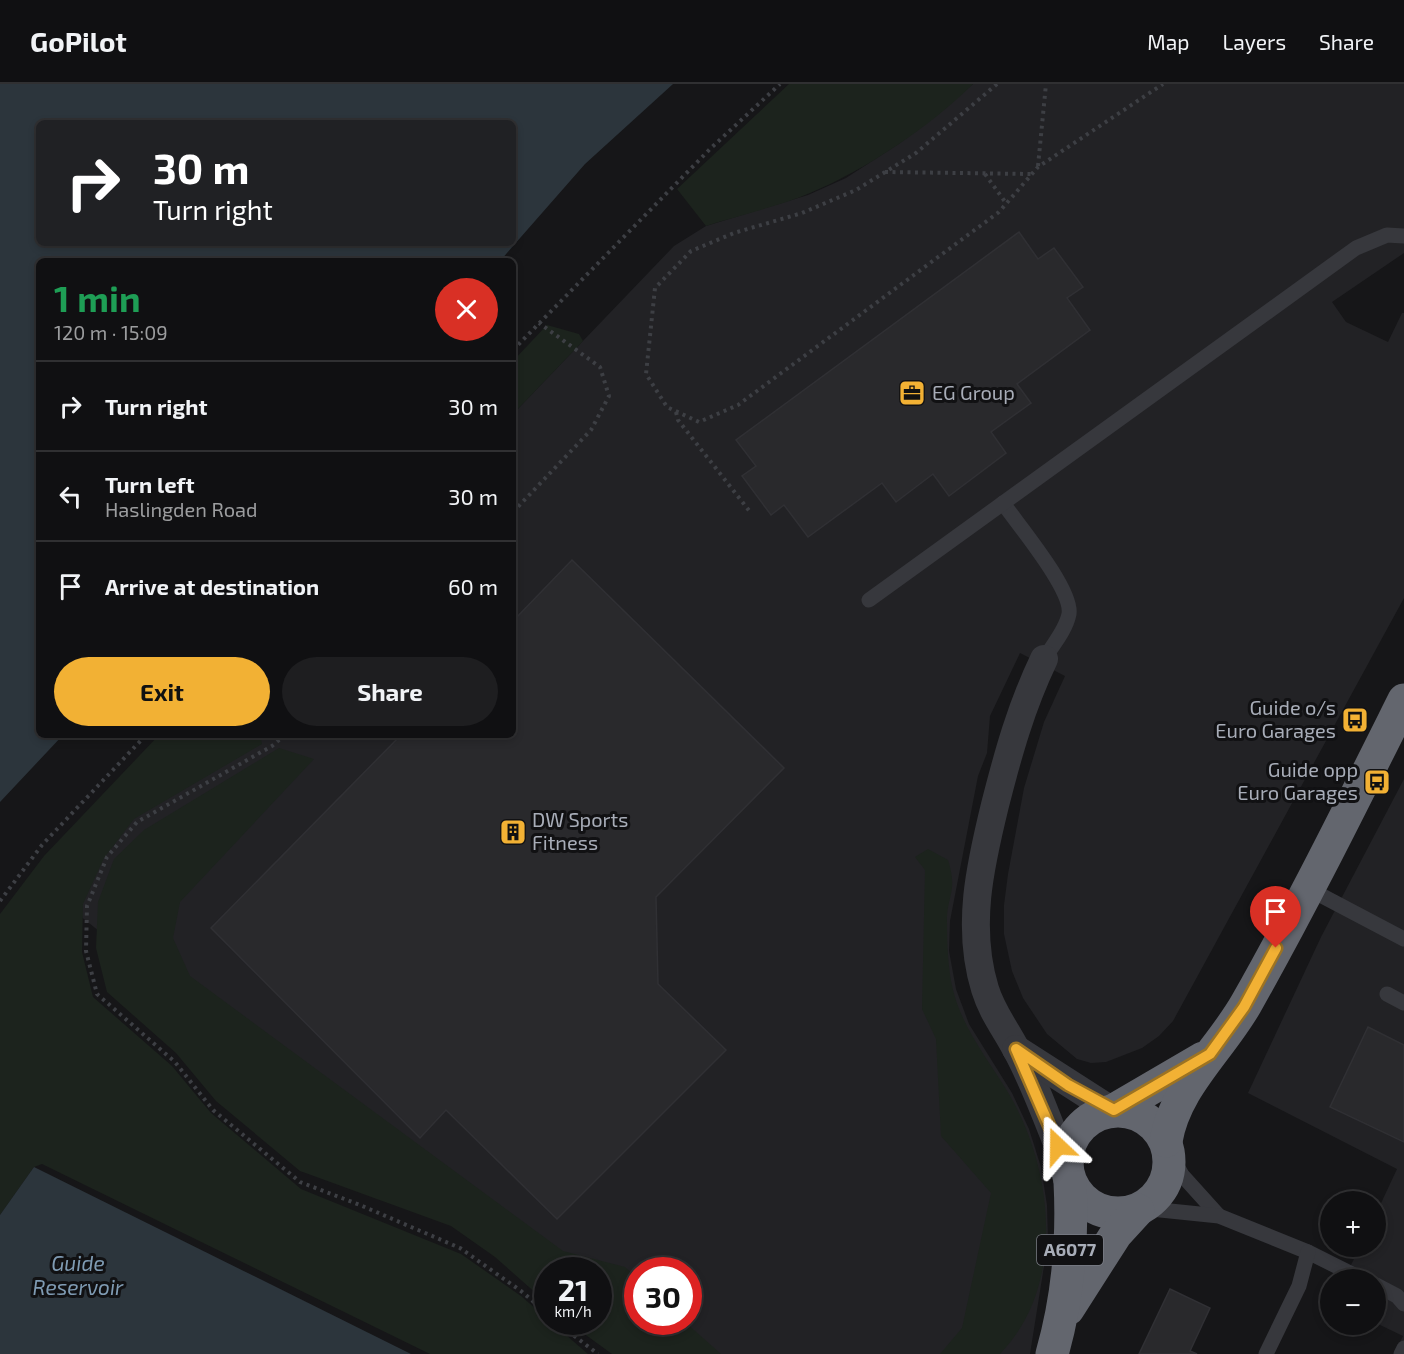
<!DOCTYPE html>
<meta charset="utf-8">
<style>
body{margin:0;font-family:"Exo 2",sans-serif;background:#1e1e20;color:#f1f3f6;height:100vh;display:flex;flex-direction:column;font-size:22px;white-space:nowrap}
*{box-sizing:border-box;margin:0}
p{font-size:20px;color:#9c9d9f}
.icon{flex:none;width:33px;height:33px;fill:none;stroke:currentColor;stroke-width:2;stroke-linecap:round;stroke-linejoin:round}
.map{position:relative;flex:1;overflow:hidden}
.side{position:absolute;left:36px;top:174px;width:480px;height:480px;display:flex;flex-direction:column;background:#101012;border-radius:9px;box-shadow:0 3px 9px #0003,0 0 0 2px #303032}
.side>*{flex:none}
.guide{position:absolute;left:36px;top:36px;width:480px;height:126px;border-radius:9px;box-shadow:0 3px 9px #0003,0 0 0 2px #303032;background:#202124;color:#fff;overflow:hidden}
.fabs{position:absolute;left:1320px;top:1107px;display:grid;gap:12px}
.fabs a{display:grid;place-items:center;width:66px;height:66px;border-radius:50%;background:#101012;box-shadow:0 3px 9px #0003,0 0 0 2px #303032;font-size:30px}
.speed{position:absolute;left:534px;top:1173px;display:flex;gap:12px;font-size:30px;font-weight:700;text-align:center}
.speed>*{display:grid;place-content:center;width:78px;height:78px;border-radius:50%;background:#101012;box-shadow:0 3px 9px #0003,0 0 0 2px #303032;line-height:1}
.speed small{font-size:15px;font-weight:400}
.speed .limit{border:9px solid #d22;background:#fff;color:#111}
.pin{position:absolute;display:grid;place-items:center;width:51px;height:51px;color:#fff;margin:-62px -26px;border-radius:50% 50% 50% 0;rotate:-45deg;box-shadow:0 0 6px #0007}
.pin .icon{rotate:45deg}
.me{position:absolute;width:66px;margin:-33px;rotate:337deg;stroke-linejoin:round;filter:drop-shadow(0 0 4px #0008)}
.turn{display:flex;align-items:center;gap:21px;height:126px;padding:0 18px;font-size:27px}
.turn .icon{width:78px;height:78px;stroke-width:2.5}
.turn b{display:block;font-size:42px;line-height:51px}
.round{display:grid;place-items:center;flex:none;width:63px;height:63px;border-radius:32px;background:#1e1e20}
.overview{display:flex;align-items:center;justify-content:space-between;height:102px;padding:0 18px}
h1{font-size:36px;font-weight:700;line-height:45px;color:#1e9e55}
.action{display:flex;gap:12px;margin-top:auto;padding:12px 18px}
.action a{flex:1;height:69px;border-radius:36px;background:#f2b134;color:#111;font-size:24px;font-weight:700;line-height:69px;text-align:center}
.action a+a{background:#1e1e20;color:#f1f3f6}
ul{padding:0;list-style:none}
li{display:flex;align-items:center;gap:18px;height:90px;padding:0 18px;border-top:2px solid #303032}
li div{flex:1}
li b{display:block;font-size:22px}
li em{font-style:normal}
header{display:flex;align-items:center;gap:36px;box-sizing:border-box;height:84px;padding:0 30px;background:#101012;border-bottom:2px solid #303032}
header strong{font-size:28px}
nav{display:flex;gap:33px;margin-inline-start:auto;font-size:21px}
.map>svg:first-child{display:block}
</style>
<header>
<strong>GoPilot</strong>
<nav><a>Map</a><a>Layers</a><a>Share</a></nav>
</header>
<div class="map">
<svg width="1404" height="1270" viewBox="0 0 1404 1270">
<rect width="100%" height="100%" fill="#161618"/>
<!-- built -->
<g fill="#222225" fill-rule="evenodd">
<path d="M973,0H1404V169L1332,218L1346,238L1388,258L1402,229H1404V514L1173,937L1159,952L1142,964L1106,978L1091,979L1077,975L1047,950L1023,914L1012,887L1004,850V821L1008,790L1024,704L1044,638L1065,592L1020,569L990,632L987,669L978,692L950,837L949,867L956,905L969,940L1012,1009L1029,1045L1041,1083L1047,1121L1048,1157L1030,1270H627L598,1238V1186H548L547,1206L54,811L207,651H513V330L674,162L706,142L808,111L846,94L900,59ZM638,1186H688V1238H638Z"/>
<polygon points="1404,695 1404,1270 1394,1270 1403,1252 1376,1239 1376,1196 1344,1195 1360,1163 1376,1162 1376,1130 1397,1085 1248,1009 1321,853"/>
</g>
<!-- green -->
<g fill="#1c231d">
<path d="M789,0H973C931,42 864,87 810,109C777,123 740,131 706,142L677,105Z"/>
<polygon points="547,241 579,250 583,257 513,330 513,277"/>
<polygon points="159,651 260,651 262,660 134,735 104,774 83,820 82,868 93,913 172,982 211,1029 301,1105 461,1170 521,1212 588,1270 430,1270 42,1080 34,1083 0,1131 0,830 44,772"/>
<polygon points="279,664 314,675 180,818 173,854 190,892 563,1167 625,1183 637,1194 638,1238 685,1238 721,1270 612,1270 568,1238 598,1238 598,1186 548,1186 547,1219 495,1173 451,1142 300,1087 216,1017 176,969 107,908 96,864 98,818 114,775 144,746"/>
<path d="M928,765L948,776C958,808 947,810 947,838C947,859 948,886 953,906C963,946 989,976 1009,1010C1054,1087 1066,1202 1000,1270H940L962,1244L991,1109L941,1052L936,955L922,925L925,786L915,773Z"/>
</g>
<!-- water -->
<g fill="#2c353c" fill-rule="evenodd">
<path d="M0,0H673L585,80L500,177H39V651H63L0,718ZM39,39H513V159H39Z"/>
<polygon points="34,1083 411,1270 0,1270 0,1131"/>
</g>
<!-- building -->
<g fill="#29292c" stroke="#303034" stroke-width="1.5">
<polygon points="1019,148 1038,175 1054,164 1083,203 1067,214 1090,246 1017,300 1031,319 991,348 1006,369 949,412 933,390 896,418 882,399 808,453 784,421 771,431 742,392 756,382 736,356"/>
<polygon points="572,476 784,684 656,813 658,900 726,966 557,1135 446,1026 420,1054 211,844 401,651 513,651 513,537"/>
<polygon points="1368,943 1404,961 1404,1058 1330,1023"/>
<polygon points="1170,1205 1210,1224 1190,1267 1197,1270 1139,1270"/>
</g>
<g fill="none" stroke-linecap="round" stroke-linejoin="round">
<!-- path -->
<g stroke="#3d3f44" stroke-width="4" stroke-dasharray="3 4.5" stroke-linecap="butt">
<polyline points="997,0 916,69 856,106 802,129 734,149 691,167 655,204 646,290 667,323 699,338 738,321 999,128 1038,83 1163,0"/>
<polyline points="1038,82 1046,0"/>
<polyline points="885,88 1032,90"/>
<polyline points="985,90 1006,119"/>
<polyline points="513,266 710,65 780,0"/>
<polyline points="676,328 678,336 751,429"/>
<polyline points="513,428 591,346 609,312 600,283 539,239"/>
<polyline points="285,651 272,662 137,738 107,773 87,822 86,867 97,910 175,978 213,1026 300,1098 360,1121 460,1164 521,1207 548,1230"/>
<polyline points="0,817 42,761 146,651"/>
<polyline points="556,1238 598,1270"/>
</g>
<!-- lane -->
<g stroke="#37383d" stroke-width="15">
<path d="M1003,419C1019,442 1073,506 1069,530C1066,546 1052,562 1044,575"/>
<polyline points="869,516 1356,164 1387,151 1404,152"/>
<polyline points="1309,805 1404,855"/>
<polyline points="1387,910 1404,919"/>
<polyline points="1169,1068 1182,1091 1219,1132"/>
<polyline points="1141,1124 1219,1132 1308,1168 1364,1196"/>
<polyline points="1376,1201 1397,1212 1404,1220"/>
<polyline points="1266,1270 1299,1202 1308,1168"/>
<polyline points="1401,1270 1404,1264"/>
</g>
<!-- street -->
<g stroke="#37383d" stroke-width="28">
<path d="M1044,575C1021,623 1008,670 995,721C980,782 966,843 985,905C992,928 1005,944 1016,965C1036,1001 1050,1043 1066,1082"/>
<polyline points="1016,965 1111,1026"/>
</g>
<!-- highway -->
<g stroke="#63666e" stroke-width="33">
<polyline points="1114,1026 1203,974"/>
<circle cx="1118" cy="1078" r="51"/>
<path d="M1166,1057C1175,1003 1219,967 1246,920C1302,821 1353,718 1404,616"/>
<polyline points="1068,1225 1116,1150 1138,1126"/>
<path d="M1052,1270C1068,1214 1073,1156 1070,1098"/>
</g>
</g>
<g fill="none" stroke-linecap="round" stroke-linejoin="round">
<defs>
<polyline id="route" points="1058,1062 1016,965 1068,1001 1114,1026 1210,970 1244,923 1276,864"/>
</defs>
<!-- route casing -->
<use href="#route" stroke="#9d7322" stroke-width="15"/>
<!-- route -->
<use href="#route" stroke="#f2b134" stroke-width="10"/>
</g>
<!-- icons -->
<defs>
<symbol id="office-square" viewBox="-11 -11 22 22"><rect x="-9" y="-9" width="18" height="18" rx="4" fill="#f2b134" stroke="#111113"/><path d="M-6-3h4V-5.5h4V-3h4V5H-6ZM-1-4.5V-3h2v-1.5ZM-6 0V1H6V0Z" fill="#111"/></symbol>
<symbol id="bus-square" viewBox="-11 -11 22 22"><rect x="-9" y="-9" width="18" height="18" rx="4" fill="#f2b134" stroke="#111113"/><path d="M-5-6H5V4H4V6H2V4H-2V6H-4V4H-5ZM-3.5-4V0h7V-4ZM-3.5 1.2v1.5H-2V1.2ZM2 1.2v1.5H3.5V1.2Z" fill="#111"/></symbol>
<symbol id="building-square" viewBox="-11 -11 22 22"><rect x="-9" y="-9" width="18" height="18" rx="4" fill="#f2b134" stroke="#111113"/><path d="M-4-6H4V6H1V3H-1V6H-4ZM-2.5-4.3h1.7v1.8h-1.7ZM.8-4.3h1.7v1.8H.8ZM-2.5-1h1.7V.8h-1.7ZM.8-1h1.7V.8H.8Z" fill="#111"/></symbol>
</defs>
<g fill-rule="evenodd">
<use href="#office-square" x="897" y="294" width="30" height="30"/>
<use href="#bus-square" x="1340" y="621" width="30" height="30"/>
<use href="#bus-square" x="1362" y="683" width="30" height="30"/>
<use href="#building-square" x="498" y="733" width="30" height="30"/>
</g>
<g text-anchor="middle" stroke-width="6" stroke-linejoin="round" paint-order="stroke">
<!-- shield labels -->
<rect fill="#111113" stroke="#7b7e86" stroke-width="1.5" x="1037" y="1151" width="66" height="30" rx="4.5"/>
<g font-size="18" font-weight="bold" fill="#a8adb8">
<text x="1070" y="1172">A6077</text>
</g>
<!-- poi labels -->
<g font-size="20" fill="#a8adb8" stroke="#111113" text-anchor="start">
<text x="932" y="316">EG Group</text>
<text x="1336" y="631" text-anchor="end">Guide o/s<tspan x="1336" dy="23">Euro Garages</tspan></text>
<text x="1358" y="693" text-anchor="end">Guide opp<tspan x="1358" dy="23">Euro Garages</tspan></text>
<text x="532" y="743">DW Sports<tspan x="532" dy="23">Fitness</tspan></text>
</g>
<!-- water labels -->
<g font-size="21" font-style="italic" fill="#7f9bb3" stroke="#111113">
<text x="78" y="1187">Guide<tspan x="78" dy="24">Reservoir</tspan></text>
</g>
</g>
</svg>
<div class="fabs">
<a>+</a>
<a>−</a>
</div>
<div class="speed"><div>21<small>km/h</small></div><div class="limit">30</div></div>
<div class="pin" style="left:1276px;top:864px;background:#d93025"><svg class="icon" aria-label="arrive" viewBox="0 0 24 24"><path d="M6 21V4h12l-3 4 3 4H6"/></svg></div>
<svg class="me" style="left:1058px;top:1062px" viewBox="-20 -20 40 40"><path d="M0-17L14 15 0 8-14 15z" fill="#f2b134" stroke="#fff" stroke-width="4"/></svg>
<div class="guide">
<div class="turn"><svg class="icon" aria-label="right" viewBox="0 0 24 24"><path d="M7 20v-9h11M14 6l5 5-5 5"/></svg><div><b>30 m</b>Turn right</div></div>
</div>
<section class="side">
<div class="overview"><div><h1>1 min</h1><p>120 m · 15:09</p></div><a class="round" style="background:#d93025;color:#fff"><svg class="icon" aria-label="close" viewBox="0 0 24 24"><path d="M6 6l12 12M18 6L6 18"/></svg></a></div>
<ul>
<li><svg class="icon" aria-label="right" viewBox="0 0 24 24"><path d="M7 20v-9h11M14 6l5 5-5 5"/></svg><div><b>Turn right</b></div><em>30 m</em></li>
<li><svg class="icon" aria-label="left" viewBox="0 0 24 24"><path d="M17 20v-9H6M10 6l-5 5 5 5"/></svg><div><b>Turn left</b><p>Haslingden Road</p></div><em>30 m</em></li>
<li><svg class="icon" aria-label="arrive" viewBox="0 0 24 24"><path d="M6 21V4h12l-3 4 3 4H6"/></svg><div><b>Arrive at destination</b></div><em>60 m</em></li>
</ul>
<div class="action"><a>Exit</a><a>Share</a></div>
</section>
</div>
